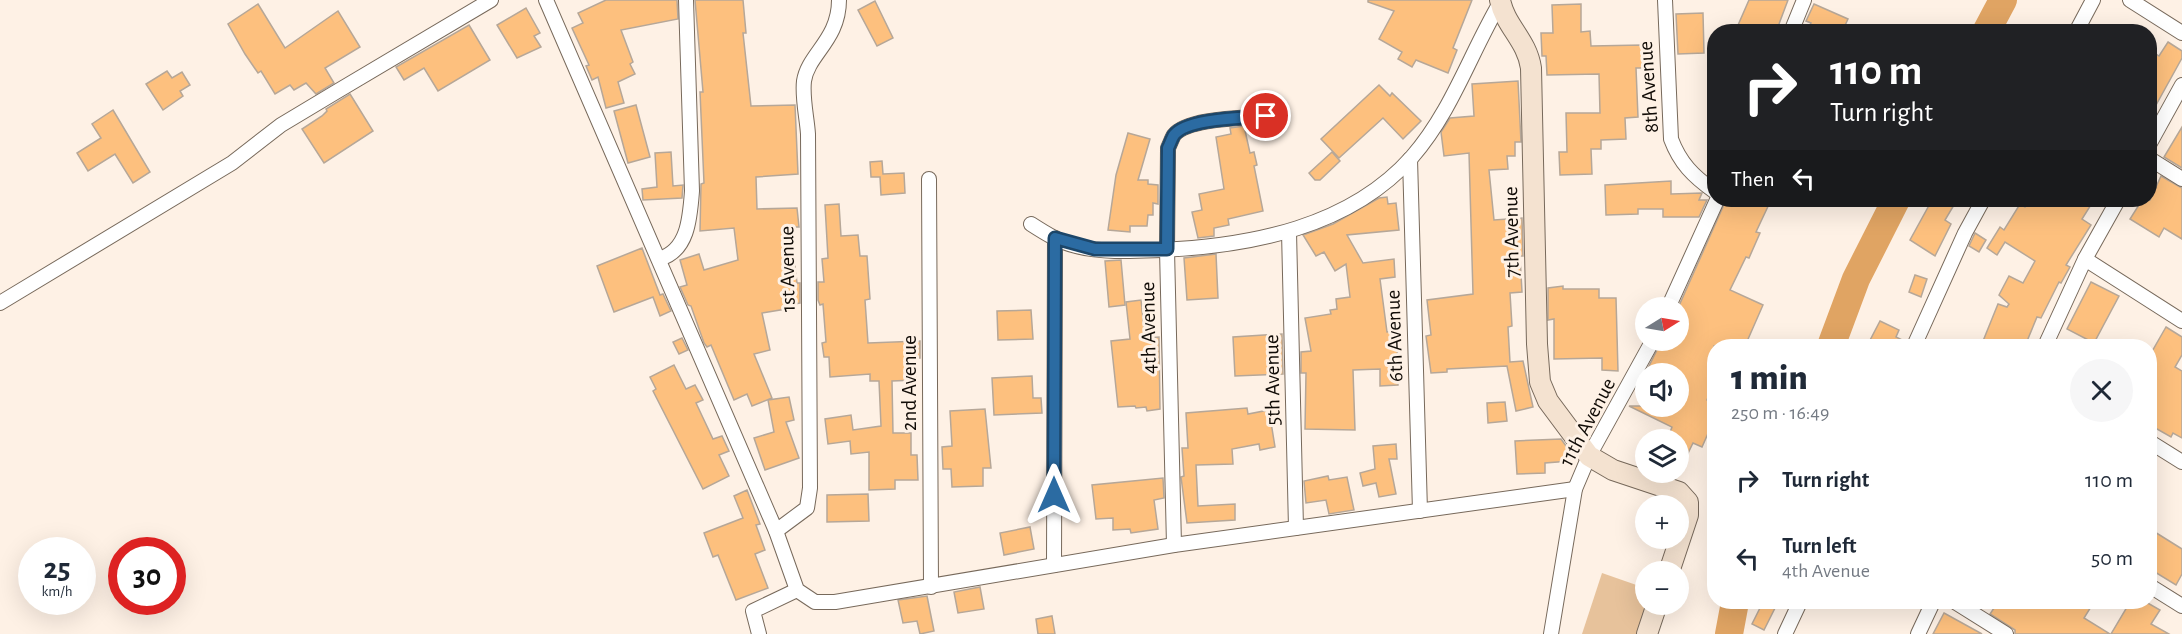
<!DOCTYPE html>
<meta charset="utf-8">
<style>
body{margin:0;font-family:"Alegreya Sans",sans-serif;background:#f6f6f7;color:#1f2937;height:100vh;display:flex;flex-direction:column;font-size:22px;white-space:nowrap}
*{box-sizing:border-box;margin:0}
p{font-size:20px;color:#747a83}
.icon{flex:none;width:33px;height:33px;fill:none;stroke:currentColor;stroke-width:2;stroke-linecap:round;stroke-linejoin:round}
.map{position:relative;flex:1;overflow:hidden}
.side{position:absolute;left:1707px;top:339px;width:450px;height:270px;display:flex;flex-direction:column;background:#fff;border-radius:24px;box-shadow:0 6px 24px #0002}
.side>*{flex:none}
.guide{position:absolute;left:1707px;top:24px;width:450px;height:183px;border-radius:24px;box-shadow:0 6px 24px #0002;background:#202124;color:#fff;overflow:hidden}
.needle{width:39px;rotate:79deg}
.controls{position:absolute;left:1635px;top:297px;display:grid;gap:12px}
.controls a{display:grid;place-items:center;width:54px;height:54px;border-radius:50%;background:#fff;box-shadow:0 6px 24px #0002;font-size:30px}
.speed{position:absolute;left:18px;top:537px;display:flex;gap:12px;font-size:30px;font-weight:700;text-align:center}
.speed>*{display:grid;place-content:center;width:78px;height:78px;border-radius:50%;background:#fff;box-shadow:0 6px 24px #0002;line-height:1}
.speed small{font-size:15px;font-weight:400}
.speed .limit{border:9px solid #d22;background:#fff;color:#111}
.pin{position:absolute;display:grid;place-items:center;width:51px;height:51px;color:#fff;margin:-26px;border:3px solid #fff;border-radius:50%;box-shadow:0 2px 6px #0007}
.me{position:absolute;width:66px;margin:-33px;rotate:0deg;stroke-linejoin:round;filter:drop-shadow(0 0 4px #0008)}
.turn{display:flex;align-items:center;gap:21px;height:126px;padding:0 24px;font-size:27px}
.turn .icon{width:78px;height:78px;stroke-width:2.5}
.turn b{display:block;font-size:42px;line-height:51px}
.then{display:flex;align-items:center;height:57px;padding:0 24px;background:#0003;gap:12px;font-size:22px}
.round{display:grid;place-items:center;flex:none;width:63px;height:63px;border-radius:32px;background:#f6f6f7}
.summary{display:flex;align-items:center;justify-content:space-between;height:102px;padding:0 24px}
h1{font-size:36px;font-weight:800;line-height:45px}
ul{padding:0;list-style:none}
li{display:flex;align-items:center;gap:18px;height:78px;padding:0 24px}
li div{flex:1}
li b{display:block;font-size:22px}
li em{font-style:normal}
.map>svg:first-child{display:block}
</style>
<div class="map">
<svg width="2182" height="634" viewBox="0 0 2182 634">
<rect width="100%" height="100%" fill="#fef1e5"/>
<!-- green -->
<polygon fill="#e7c29b" points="1602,573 1645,588 1648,605 1638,634 1582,634"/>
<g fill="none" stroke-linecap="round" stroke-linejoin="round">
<!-- river -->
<g stroke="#e0a463" stroke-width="28">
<polyline points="1986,32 2003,0"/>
<polyline points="1831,346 1856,279 1896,200"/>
<polyline points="1729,634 1735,602"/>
</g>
</g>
<!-- building -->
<g fill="#fdc07e" stroke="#b6a798" stroke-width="1.5">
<polygon points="606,0 677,0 678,19 621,30 633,62 630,64 635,74 618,82 624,103 606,108 598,77 592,80 586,66 589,65 572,28 583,23 578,13"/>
<polygon points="695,0 743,0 746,33 743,33 751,106 795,105 798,174 756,177 757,209 797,208 799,227 794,227 794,257 797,283 800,283 800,303 786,305 786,309 762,313 770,350 754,354 772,398 752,406 747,394 734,400 711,345 707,347 704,343 691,306 688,305 680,287 687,285 680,260 699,254 704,270 738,260 734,228 700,231 701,184 704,183 700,92 703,92"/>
<polygon points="1368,0 1472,0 1453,48 1457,50 1448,73 1416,60 1412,67 1398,59 1402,52 1379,39 1394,11 1368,2"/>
<polygon points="1749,0 1788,0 1776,32 1735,32"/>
<polygon points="875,1 893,38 877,46 858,10"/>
<polygon points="258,4 285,48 338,11 360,47 325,68 334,83 316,94 306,83 294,90 290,85 275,94 261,71 258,73 245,54 228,24"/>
<polygon points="1581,4 1581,32 1590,31 1591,46 1642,45 1643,68 1636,68 1638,117 1625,118 1626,139 1601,140 1601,149 1591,149 1592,174 1560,175 1559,152 1567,152 1566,113 1600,113 1599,74 1547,75 1546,56 1542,56 1541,33 1553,33 1552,5"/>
<polygon points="1814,4 1848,19 1842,32 1807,32 1811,23 1806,21"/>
<polygon points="526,8 540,33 534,36 541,47 517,58 497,25"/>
<polygon points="1703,13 1704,53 1678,54 1676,14"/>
<polygon points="469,25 490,60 438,91 424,68 404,80 396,67"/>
<polygon points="2168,42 2182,51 2182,58 2150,116 2150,50 2159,56"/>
<polygon points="167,71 172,78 182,72 190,85 180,91 183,96 163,110 146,84"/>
<polygon points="1518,81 1521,142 1515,142 1515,156 1507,156 1508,169 1489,170 1494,220 1522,218 1523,256 1520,256 1522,292 1510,293 1512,326 1508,327 1510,362 1523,361 1533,407 1516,411 1507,366 1447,369 1447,372 1431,373 1426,336 1431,335 1427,300 1473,294 1469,153 1444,156 1441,132 1450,118 1474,116 1472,84"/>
<polygon points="1379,85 1390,96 1392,93 1421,121 1403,139 1383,118 1339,158 1321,139"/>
<polygon points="350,94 373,131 324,163 302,129 322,116 327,111 326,109"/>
<polygon points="636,105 650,157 628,163 614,111"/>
<polygon points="113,110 150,172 133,183 115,154 88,171 77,153 101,138 92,124"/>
<polygon points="1244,126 1250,153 1254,152 1257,165 1254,166 1263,211 1228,219 1229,225 1214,228 1214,236 1198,238 1192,212 1202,210 1199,194 1224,189 1216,137 1231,134 1230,128"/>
<polygon points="2182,127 2182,168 2164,157"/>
<polygon points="1128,133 1150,139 1138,180 1148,180 1148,184 1158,185 1158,204 1153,203 1153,215 1148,215 1147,226 1130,226 1130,232 1108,230 1116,175"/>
<polygon points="671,152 673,186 683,185 682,198 643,200 642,189 657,187 655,153"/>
<polygon points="1332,152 1340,161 1320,180 1315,180 1309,173"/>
<polygon points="882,161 883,174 904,173 905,193 881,195 880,177 871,177 870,162"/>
<polygon points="2161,176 2182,188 2182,239 2164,228 2159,237 2130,219 2142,200 2150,200"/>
<polygon points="1671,181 1671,194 1702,193 1699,200 1707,200 1699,217 1663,217 1663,209 1638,209 1638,214 1606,215 1605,185"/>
<polygon points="1387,197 1388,204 1396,203 1399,230 1347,235 1363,263 1394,259 1395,277 1380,279 1387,332 1397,331 1398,385 1380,386 1380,369 1353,370 1355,430 1305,429 1306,373 1301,373 1301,352 1311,351 1305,318 1331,314 1330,310 1337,309 1336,299 1350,297 1346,264 1335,271 1324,252 1316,256 1303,235 1333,224 1379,198"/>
<polygon points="1726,200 1771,200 1756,232 1760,233 1749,258 1746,257 1730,290 1763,305 1745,346 1714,346 1714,383 1707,400 1712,403 1708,411 1714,414 1714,420 1702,447 1693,443 1678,474 1678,440 1667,440 1672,427 1629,406 1678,406 1678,374 1645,374 1662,340 1678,340 1678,308"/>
<polygon points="1932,200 1957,200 1945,220 1951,224 1935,256 1910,240"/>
<polygon points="2030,200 2094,200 2082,219 2091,225 2066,265 2070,267 2061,283 2059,282 2041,318 2037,317 2025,346 1981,346 1998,304 2007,307 2009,304 1999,295 2009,276 2023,283 2035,261 2005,242 1997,255 1987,248 2000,227 2004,230 2020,204 2025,207"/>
<polygon points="839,204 841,236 858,235 860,256 867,256 870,299 865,300 868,343 920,341 920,358 915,358 916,380 892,381 893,433 911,433 911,455 917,455 918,480 895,480 895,489 869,490 869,452 851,454 850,441 828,444 825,419 851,415 853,430 881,426 879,381 870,381 870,374 830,377 829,357 824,357 822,343 826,342 823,304 820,305 818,300 818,282 824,282 822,259 828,258 825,205"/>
<polygon points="1975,233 1986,240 1979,252 1969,246"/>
<polygon points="642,248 660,295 663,294 671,311 660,316 653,297 614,312 597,266"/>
<polygon points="1216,254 1218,298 1187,300 1184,258"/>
<polygon points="1121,260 1125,305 1109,307 1105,261"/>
<polygon points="1915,275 1927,279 1921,297 1909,292"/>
<polygon points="2091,282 2119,296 2094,343 2067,329"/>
<polygon points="1563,286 1563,289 1599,289 1599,298 1616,298 1618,371 1602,370 1602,358 1554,359 1554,319 1548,320 1548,288"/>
<polygon points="1141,300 1145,338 1159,337 1160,409 1147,411 1146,407 1136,408 1135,406 1118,407 1111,341 1130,339 1126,302"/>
<polygon points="1031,310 1033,339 998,340 997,311"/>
<polygon points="1880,321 1899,330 1896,337 1906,342 1905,346 1867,346"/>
<polygon points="2166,327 2182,337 2182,355 2175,367 2182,371 2182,438 2173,433 2171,437 2150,425 2150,355"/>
<polygon points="1282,334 1283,374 1235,376 1233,337"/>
<polygon points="682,338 688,350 679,354 673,342"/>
<polygon points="674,365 686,389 695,385 703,400 696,403 713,439 722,436 729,451 719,455 729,476 703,489 653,391 656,389 650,377"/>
<polygon points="1032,376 1033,398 1041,398 1042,413 994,415 992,378"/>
<polygon points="789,397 794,420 786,422 799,458 765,470 754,438 774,432 768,400"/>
<polygon points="1505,402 1507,421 1488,423 1487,403"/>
<polygon points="1247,408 1248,414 1269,410 1275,447 1260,450 1259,444 1232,449 1233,464 1196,465 1198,506 1235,504 1235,520 1187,523 1181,477 1184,476 1182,448 1188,448 1186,413"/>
<polygon points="985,409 991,468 983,468 983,486 952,487 951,469 943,469 942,447 952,446 950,411"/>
<polygon points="1561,439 1569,450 1570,461 1545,463 1545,473 1517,474 1515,441"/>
<polygon points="1396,444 1397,459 1389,459 1396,494 1379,497 1376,483 1363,486 1360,473 1375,469 1373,446"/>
<polygon points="1328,476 1329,480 1347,477 1354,510 1329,514 1326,500 1306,503 1304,481"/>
<polygon points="1163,478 1164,498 1154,500 1158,529 1131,533 1130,529 1113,530 1113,518 1096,519 1092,485"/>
<polygon points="747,490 760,524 756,525 765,550 755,554 768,588 736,600 718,555 713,557 704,533 743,518 734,496"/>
<polygon points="868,494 869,521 827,522 827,495"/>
<polygon points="1030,527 1034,549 1004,555 1000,533"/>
<polygon points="2150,529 2182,549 2182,574 2176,585 2150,569"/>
<polygon points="980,587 984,609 958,613 954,592"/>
<polygon points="927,596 934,631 920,634 917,621 903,623 898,600"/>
<polygon points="1763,602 1775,608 1764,630 1752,624"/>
<polygon points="1998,602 2094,602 2084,618 2110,634 2015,634 2015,630 1990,614"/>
<polygon points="2130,602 2146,602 2160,610 2151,624 2169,634 2111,634"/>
<polygon points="1944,613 1982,634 1933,634"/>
<polygon points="1052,616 1055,634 1038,634 1036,619"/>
</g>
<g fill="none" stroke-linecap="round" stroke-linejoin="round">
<defs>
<g id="street">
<polyline points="546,0 776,531 797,590 815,602 835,602 1174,545 1575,489"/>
<path d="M1665,0L1671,139C1680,163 1693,176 1714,191"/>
<polyline points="2130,0 2182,33"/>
<polyline points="1791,32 1804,0"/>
<polyline points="2076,32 2093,0"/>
<polyline points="2150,143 2182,85"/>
<polyline points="1410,159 1420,511"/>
<polyline points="2150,159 2182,179"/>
<polyline points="929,179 931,587"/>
<path d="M1031,224C1045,233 1059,242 1076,246C1103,253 1134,251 1162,250C1251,246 1350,227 1412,157C1452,111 1470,54 1500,3"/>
<polyline points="1289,232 1296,528"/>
<path d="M659,259C688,251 690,218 692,191L686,0"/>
<polyline points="2085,259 2182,321"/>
<polyline points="0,303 232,163 281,125 336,92 491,0"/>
<polyline points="1668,308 1717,200"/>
<polyline points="1914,346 1965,233 1983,200"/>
<polyline points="2045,346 2085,259 2118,200"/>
<polyline points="2150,442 2182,462"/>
<path d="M776,531L807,508L810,488L808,134C807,118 802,98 804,81C808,54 839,40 839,0"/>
<path d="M1174,545L1167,250L1168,148C1170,144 1172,138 1174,135C1187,118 1244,118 1266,116"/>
<polyline points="1054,565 1055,238"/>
<polyline points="2150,586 2182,606"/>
<polyline points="1955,602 2006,634"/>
<polyline points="759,634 753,611 797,590"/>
<polyline points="1551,634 1575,489 1589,456 1653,340"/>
<polyline points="1785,634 1800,602"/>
<polyline points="1918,634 1933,602"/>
</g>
<g id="secondary">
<path d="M1500,0C1505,26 1527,40 1531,68L1537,344L1540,382L1548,401L1589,456L1613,470L1679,492L1688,502V515L1669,572"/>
<polyline points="1647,634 1657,604"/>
</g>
</defs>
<!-- street casing -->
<use href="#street" stroke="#77695b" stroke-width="16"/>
<!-- secondary casing -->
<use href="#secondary" stroke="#77695b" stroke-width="22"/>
<!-- street -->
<use href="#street" stroke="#fff" stroke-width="14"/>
<!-- secondary -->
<use href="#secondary" stroke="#f4e2d0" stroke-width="20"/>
</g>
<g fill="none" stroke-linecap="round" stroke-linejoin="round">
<defs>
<path id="route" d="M1054,495L1055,238L1095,249H1167L1168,148C1170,144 1172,138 1174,135C1187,118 1245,118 1266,116"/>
</defs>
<!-- route casing -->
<use href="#route" stroke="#1c4669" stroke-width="15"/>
<!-- route -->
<use href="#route" stroke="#2b6ba2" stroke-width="10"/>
</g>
<g text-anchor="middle" stroke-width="6" stroke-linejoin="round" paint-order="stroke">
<!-- street labels -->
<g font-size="21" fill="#100b06" stroke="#fef1e5">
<text transform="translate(1648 87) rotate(-94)" y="7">8th Avenue</text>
<text transform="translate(1511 232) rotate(-91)" y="7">7th Avenue</text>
<text transform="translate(787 269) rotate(-91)" y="7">1st Avenue</text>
<text transform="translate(1148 328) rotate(-91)" y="7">4th Avenue</text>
<text transform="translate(1394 336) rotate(-92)" y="7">6th Avenue</text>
<text transform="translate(1272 380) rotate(-91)" y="7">5th Avenue</text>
<text transform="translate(909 383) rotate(-90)" y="7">2nd Avenue</text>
<text transform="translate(1587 422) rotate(-62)" y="7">11th Avenue</text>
</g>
</g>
</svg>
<div class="controls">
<a><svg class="needle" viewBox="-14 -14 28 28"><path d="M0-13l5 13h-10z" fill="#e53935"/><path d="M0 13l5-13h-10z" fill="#747a83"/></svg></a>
<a><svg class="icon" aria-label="sound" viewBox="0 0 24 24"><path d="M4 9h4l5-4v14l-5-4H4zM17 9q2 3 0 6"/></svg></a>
<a><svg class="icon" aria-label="layers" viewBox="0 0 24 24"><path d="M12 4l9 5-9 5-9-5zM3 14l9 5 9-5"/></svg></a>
<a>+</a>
<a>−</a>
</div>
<div class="speed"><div>25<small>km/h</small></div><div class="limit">30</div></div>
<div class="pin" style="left:1266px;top:116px;background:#d93025"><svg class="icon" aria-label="arrive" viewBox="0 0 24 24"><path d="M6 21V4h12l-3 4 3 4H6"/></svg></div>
<svg class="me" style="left:1054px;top:495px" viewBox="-20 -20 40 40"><path d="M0-17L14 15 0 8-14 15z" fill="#2b6ba2" stroke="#fff" stroke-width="4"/></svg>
<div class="guide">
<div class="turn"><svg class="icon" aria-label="right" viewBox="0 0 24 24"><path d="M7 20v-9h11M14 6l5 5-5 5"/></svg><div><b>110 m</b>Turn right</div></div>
<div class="then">Then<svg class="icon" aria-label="left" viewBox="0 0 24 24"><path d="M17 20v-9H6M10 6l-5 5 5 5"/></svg></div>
</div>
<section class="side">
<div class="summary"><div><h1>1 min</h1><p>250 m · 16:49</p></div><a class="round"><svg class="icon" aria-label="close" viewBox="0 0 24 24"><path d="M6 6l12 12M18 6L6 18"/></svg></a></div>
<ul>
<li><svg class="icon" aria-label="right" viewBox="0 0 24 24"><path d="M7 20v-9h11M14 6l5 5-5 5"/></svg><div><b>Turn right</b></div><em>110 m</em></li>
<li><svg class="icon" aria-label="left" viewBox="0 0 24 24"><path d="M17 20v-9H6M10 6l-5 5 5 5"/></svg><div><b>Turn left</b><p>4th Avenue</p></div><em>50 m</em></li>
</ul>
</section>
</div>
